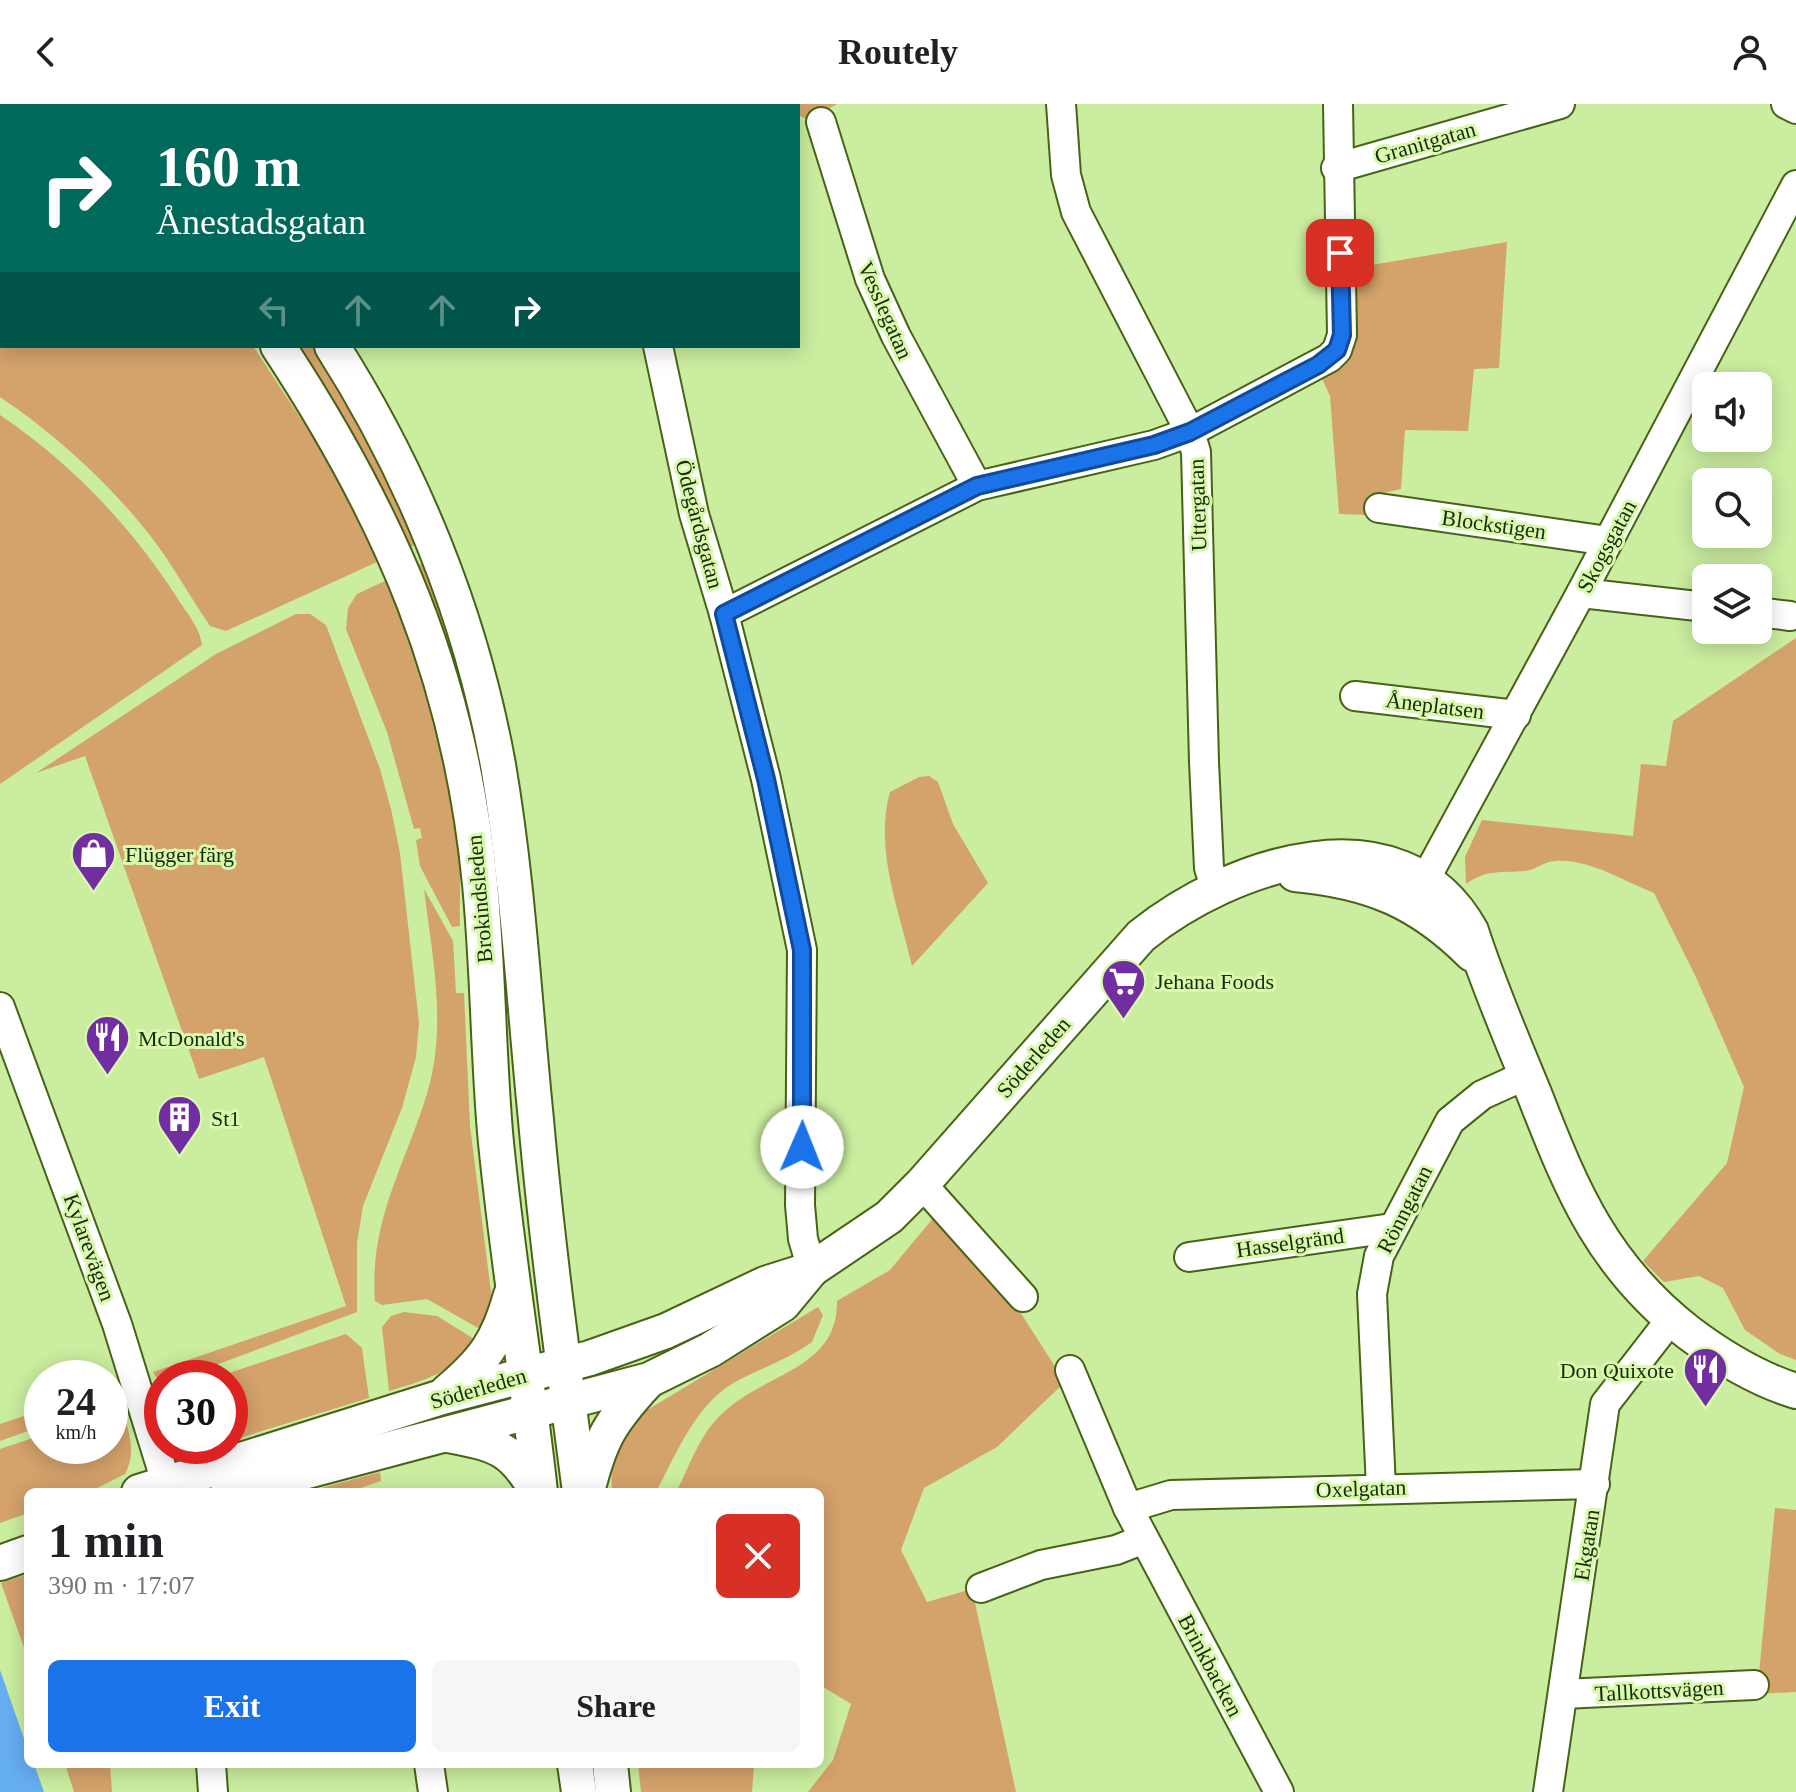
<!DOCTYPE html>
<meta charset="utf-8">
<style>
body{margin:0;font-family:Georgia,serif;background:#f6f6f6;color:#202124;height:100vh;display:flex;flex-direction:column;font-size:30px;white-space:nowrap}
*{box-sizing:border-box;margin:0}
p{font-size:26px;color:#757577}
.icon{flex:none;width:44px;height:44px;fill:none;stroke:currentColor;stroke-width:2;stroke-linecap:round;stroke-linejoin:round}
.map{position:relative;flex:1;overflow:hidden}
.details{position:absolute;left:24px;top:1384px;width:800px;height:280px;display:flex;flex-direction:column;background:#fff;border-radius:12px;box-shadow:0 4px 20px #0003}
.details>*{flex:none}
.top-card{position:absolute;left:0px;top:0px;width:800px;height:244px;box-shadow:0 4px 20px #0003;background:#00695c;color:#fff;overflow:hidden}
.fabs{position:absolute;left:1692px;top:268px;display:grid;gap:16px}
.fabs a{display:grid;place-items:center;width:80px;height:80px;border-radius:12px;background:#fff;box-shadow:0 4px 20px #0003;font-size:40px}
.speed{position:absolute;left:24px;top:1256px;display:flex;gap:16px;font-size:40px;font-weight:700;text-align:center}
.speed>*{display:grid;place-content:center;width:104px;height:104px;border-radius:50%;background:#fff;box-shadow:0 4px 20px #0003;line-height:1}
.speed small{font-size:20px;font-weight:400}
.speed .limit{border:12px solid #d22;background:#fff;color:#111}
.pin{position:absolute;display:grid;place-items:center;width:68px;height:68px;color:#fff;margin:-34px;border-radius:16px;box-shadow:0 4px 12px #0006}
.me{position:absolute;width:88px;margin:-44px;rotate:1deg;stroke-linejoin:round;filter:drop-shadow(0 0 6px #0008)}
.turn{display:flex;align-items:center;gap:28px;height:168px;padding:0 24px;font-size:36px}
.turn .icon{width:104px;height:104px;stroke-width:2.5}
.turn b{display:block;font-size:56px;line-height:68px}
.lanes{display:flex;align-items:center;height:76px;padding:0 24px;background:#0003;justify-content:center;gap:40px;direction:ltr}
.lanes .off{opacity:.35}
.round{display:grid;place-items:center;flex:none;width:84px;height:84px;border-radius:12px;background:#f6f6f6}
.headline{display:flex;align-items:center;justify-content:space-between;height:136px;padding:0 24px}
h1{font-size:48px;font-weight:600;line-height:60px}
.button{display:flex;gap:16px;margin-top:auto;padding:16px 24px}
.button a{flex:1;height:92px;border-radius:12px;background:#1a73e8;color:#fff;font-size:32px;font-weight:600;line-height:92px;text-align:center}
.button a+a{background:#f6f6f6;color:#202124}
header{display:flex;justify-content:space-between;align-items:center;height:104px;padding:0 24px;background:#fff;font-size:36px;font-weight:600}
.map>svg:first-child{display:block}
</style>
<header><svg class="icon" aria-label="back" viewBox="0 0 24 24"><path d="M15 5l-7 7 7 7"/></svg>Routely<svg class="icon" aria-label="person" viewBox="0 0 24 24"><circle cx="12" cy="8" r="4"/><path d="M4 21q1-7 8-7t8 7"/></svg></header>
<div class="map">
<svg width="1796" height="1688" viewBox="0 0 1796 1688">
<rect width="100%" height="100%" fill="#caed9f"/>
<!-- green -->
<g fill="#d4a26b">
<path d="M0,0L82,2H2V242H253L330,359L379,457L226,527L210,522C189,491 171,458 149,430C108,378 55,330 0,293Z"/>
<polygon points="772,0 837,0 808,16 798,11 798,2"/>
<polygon points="1507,138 1499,264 1474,265 1468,327 1405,326 1401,385 1375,391 1369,411 1339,410 1330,292 1322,274 1354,164"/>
<polygon points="299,242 314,242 327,262 420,439 409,444 342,310"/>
<path d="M0,311C71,359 129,420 176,492C185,507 200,523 202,541L0,680Z"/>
<polygon points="427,458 467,583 493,716 485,716 440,524 417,461"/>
<path d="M389,475C418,560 446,647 458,736C462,764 459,794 460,822L452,823L420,762L416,736L422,734L420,724L414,725L387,628L346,525L348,504L357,490Z"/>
<polygon points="296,510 310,510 326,521 380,665 391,705 400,749 419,919 416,953 402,1004 363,1102 357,1139 357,1208 181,1274 156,1273 153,1268 346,1202 264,953 199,975 85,652 36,669 216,550"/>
<path d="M1796,534V1256L1780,1250L1745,1226L1723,1184L1699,1172L1664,1178L1643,1157L1727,1059L1744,983L1695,871L1654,789C1621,776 1590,755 1555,757C1544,757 1536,766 1525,767C1502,769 1486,765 1466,780L1465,753L1482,716L1633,732L1641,660L1666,662L1673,617Z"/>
<path d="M929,672L938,678L953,720L988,779L912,862C899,805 874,745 890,688L919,673Z"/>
<path d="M424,785L453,837L456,889H464L470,1022L492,1196L487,1229L427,1195L382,1201L375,1197C369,1115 406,1061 428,986C447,920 432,851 424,785Z"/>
<path d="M934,1113L1013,1197L1065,1278L997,1343L924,1384L901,1446L927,1498L972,1485L1016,1688H808L833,1656L851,1600L820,1581V1388H676C689,1364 697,1337 715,1317C757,1268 838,1270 837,1197L890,1166Z"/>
<path d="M818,1203L823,1211L812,1238C789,1255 761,1264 735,1278C695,1301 677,1349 656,1388H612L611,1351L639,1311Z"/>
<path d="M404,1208L437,1212L479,1238C449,1269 429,1275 389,1287L382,1223L391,1212Z"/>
<polygon points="346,1230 362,1244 369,1294 230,1337 230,1274 214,1274"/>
<path d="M121,1304C129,1326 137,1349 125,1370L89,1388H28V1409L0,1419V1345L42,1331V1342H110V1308Z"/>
<polygon points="42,1306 42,1322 0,1337 0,1320"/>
<polygon points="380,1368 381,1377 349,1388 307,1388"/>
<polygon points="1775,1404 1796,1406 1796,1588 1757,1590"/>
<polygon points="28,1470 28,1555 1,1479"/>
<polygon points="65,1660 110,1660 112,1688 74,1688"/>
<polygon points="638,1660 754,1660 752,1688 641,1688"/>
</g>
<!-- water -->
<polygon fill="#65aef1" points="0,1566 28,1646 28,1660 34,1660 44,1688 0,1688"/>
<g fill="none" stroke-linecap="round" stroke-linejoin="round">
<defs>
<g id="minor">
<polyline points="298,0 299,2"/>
<polyline points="608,0 608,2"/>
<polyline points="1061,0 1066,71 1076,108 1190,328 1196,348 1204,658 1209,764 1215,783"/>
<polyline points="1786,0 1796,5"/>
<polyline points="821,18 870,175 896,232 977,382"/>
<polyline points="1336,64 1560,0"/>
<polyline points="658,242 694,410 724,510 766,675 802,846 800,1101 803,1135 812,1165"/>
<polyline points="1379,404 1608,437"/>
<polyline points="1581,489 1706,503"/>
<polyline points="1758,508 1790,512"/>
<polyline points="724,510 977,382 1154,341 1190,328 1329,254 1337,246 1342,231 1338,0"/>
<polyline points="1355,592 1516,611"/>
<polyline points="1414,796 1581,489 1796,81"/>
<polyline points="0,903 117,1220 169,1388"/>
<polyline points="922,1080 1023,1193"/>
<polyline points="1189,1153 1392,1124"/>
<polyline points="1070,1266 1128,1404 1279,1688"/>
<polyline points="1381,1384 1372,1190 1379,1152 1450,1017 1482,991 1526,971"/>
<polyline points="1128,1404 1171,1391 1595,1380"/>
<polyline points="981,1484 1041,1461 1116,1446 1144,1435"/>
<polyline points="1563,1590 1754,1581"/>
<polyline points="211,1660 213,1688"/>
<polyline points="429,1660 433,1688"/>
<polyline points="1548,1688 1605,1300 1671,1215"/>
</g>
<g id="major">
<polyline points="106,0 107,2"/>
<polyline points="162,0 163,2"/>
<path d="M278,242C391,414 460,573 480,780C488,862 488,945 495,1028C506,1148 527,1268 540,1388"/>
<path d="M332,242C413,369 471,512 498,661C518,778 524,898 536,1016C547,1140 564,1264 580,1388"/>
<path d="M1295,770C1370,777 1419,797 1472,850"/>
<path d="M447,1288C484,1257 498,1238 511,1191"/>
<path d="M448,1331C496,1340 513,1344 537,1388"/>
<path d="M139,1388L442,1293L590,1254L666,1227L765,1180L812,1165L889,1113L922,1080L1141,832C1230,760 1401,701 1471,827C1489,883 1513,938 1535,992C1573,1090 1604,1163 1689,1229C1721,1253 1757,1275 1796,1287"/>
<polyline points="228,1388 649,1276 710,1246 783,1200 812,1165"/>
<path d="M587,1388C600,1335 610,1318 647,1278"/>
<polyline points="0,1459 28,1449"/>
<polyline points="575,1660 579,1688"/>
<polyline points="610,1660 613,1688"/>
</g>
</defs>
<!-- minor casing -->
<use href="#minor" stroke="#476316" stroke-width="32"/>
<!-- major casing -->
<use href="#major" stroke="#476316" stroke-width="38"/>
<!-- minor -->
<use href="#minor" stroke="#fff" stroke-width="28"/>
<!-- major -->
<use href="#major" stroke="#fff" stroke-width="34"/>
</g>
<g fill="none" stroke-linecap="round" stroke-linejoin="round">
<defs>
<polyline id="route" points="802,1043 802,846 766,675 724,510 977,382 1154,341 1190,328 1318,261 1337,246 1342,231 1340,149"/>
</defs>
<!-- route casing -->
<use href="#route" stroke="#114b97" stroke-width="20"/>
<!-- route -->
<use href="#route" stroke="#1a73e8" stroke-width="14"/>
</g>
<!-- icons -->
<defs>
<symbol id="shop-pin" viewBox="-11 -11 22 30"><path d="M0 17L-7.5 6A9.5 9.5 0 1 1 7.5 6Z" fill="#722da1" stroke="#d7faac"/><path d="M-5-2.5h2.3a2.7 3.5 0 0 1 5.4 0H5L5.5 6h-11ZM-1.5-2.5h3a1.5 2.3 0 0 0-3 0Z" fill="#fff"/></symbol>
<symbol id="supermarket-pin" viewBox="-11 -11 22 30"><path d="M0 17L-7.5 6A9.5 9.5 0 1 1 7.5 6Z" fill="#722da1" stroke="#d7faac"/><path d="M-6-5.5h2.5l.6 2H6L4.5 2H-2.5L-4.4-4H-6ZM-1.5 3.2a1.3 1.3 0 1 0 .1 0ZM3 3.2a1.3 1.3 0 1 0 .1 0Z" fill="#fff"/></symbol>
<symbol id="restaurant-pin" viewBox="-11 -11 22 30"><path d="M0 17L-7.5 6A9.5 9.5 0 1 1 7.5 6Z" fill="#722da1" stroke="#d7faac"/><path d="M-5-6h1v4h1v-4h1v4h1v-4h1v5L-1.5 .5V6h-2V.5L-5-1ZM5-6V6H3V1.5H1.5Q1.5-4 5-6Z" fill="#fff"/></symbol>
<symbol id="building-pin" viewBox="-11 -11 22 30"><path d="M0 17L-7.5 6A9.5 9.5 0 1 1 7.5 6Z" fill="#722da1" stroke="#d7faac"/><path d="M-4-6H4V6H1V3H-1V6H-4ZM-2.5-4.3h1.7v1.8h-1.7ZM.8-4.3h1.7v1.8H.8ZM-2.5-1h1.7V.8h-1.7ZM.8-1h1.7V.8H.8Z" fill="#fff"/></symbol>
</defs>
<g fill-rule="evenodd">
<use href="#shop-pin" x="68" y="724" width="51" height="69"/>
<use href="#supermarket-pin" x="1098" y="852" width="51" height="69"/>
<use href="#restaurant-pin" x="82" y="908" width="51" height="69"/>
<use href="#building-pin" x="154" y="988" width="51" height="69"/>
<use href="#restaurant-pin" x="1680" y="1240" width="51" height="69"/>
</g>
<g text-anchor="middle" stroke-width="6" stroke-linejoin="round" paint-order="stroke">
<!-- street labels -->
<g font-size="22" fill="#1c2809" stroke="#d7faac">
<text transform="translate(1425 38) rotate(-16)" y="8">Granitgatan</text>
<text transform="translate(886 206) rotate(66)" y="8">Vesslegatan</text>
<text transform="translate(1197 401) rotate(-92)" y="8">Uttergatan</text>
<text transform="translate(700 420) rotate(75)" y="8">Ödegårdsgatan</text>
<text transform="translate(1494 420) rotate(8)" y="8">Blockstigen</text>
<text transform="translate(1606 442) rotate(-62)" y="8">Skogsgatan</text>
<text transform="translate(1435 601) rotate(7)" y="8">Åneplatsen</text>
<text transform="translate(479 795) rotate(-95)" y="8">Brokindsleden</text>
<text transform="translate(1033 953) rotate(-49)" y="8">Söderleden</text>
<text transform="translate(1404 1105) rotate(-63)" y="8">Rönngatan</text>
<text transform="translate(1290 1138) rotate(-8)" y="8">Hasselgränd</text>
<text transform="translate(90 1143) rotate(70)" y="8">Kylarevägen</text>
<text transform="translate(478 1284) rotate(-16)" y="8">Söderleden</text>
<text transform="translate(1361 1384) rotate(-2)" y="8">Oxelgatan</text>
<text transform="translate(1586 1441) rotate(-81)" y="8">Ekgatan</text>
<text transform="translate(1211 1561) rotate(62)" y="8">Brinkbacken</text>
<text transform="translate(1659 1586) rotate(-3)" y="8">Tallkottsvägen</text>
</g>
<!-- poi labels -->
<g font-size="22" fill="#1c2809" stroke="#d7faac" text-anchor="start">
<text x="125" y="758">Flügger färg</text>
<text x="1155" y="885">Jehana Foods</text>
<text x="138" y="942">McDonald's</text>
<text x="211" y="1022">St1</text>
<text x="1674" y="1274" text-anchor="end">Don Quixote</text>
</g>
</g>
</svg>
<div class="fabs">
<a><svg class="icon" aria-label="sound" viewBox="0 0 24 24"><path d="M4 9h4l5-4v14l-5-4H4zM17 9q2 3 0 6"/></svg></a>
<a><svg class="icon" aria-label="search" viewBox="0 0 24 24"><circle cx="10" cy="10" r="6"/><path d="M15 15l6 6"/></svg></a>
<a><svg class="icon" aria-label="layers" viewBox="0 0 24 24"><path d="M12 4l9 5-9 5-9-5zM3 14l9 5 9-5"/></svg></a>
</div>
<div class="speed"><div>24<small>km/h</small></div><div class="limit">30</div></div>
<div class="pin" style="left:1340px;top:149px;background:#d93025"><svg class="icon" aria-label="arrive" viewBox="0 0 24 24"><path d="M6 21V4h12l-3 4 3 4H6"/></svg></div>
<svg class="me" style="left:802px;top:1043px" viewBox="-20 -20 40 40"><circle r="19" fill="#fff"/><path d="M0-13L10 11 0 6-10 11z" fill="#1a73e8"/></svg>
<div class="top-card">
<div class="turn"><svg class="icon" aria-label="right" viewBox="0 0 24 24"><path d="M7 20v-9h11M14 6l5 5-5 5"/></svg><div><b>160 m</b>Ånestadsgatan</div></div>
<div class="lanes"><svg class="icon off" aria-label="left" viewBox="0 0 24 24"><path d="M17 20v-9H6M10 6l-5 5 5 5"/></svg><svg class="icon off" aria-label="ahead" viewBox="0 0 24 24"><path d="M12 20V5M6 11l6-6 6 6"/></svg><svg class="icon off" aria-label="ahead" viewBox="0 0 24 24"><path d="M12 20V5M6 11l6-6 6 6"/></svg><svg class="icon" aria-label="right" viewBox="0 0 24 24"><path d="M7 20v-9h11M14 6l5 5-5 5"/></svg></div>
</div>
<section class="details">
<div class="headline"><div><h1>1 min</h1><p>390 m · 17:07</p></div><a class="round" style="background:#d93025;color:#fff"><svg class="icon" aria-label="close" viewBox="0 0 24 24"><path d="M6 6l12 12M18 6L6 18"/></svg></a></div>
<div class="button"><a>Exit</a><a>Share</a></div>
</section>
</div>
